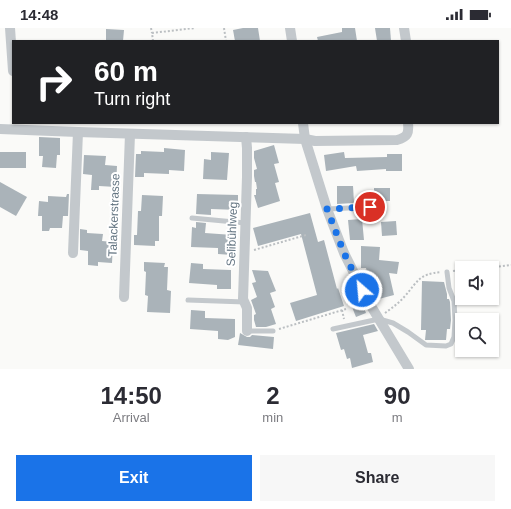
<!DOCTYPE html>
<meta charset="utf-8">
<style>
body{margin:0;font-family:Arial,sans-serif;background:#f7f7f7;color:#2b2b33;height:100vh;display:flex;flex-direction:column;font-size:15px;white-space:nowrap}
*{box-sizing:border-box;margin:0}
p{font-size:13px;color:#7c7c81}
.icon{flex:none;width:22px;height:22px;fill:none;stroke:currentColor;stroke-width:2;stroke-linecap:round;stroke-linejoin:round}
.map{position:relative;height:341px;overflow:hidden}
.drawer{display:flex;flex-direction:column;background:#fff;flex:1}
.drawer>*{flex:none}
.hud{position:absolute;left:12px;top:12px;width:487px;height:84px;border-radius:0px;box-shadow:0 1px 3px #0004;background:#202124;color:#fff;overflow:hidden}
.fabs{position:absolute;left:455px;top:233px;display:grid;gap:8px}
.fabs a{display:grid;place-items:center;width:44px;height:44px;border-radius:0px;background:#fff;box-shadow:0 1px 3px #0004;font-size:20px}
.pin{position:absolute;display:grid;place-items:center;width:34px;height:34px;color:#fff;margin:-17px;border:2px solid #fff;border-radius:50%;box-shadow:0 1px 4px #0007}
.me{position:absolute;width:44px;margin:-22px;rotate:333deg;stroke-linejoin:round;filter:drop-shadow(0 0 3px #0008)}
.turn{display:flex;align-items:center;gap:14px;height:84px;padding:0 16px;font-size:18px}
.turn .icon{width:52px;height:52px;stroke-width:2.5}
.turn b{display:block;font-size:28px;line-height:34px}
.eta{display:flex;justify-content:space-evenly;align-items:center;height:68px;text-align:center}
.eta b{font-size:24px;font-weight:700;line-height:28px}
.primary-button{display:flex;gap:8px;margin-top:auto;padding:8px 16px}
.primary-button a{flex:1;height:46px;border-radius:0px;background:#1a73e8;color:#fff;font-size:16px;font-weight:700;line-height:46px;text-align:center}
.primary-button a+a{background:#f7f7f7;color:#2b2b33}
.status{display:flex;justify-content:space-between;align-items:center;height:28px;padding:0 20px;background:#fff;direction:ltr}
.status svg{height:11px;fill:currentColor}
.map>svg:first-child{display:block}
</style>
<div class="status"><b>14:48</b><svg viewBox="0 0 49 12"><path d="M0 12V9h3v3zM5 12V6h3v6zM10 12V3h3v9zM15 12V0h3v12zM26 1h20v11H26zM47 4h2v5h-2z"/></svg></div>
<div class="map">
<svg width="511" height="341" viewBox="0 0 511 341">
<rect width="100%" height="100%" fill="#fafaf8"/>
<!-- building -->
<g fill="#aab3b9">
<polygon points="243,0 258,0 260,13 235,13 233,2"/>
<polygon points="342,0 355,0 357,13 318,13 317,9 342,4"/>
<polygon points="375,0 390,0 391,13 377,13"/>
<polygon points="106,1 124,2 123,13 106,13"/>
<polygon points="39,109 60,110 60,127 57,127 56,140 42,139 43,128 39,128"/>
<polygon points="274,117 279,135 274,136 279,154 275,155 280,173 258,180 254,167 256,167 256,161 257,161 256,154 255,154 254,148 254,142 257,141 254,130 254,123"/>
<polygon points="164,120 185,122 184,143 169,142 169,146 144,145 144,149 135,149 136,126 141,126 141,123 164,124"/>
<rect x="0" y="124" width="26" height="16"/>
<polygon points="211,124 229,125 227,152 203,151 204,131 211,132"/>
<polygon points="344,124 345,130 387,129 387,126 402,126 402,143 386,143 386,141 357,143 356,138 326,143 324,127"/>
<polygon points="84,127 106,128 105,137 117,138 116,159 99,158 99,162 91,162 92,147 83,146"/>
<polygon points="0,154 27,169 16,188 0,179"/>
<polygon points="337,158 353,158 354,175 337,176"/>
<rect x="374" y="160" width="16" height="13"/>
<polygon points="67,166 69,166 68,188 63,188 62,200 50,200 49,203 42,203 42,188 38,188 39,173 48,174 48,168 66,169"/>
<polygon points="197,166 238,167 238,182 211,181 211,187 196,186"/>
<polygon points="142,167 163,168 162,188 159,188 159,213 155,213 155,218 134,217 134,207 137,207 138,183 141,183"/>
<polygon points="310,185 318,214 324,212 337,261 338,260 344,278 296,293 290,275 317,267 301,206 258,218 253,200"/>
<polygon points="362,191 364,212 350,212 348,192"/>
<polygon points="396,193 397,207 382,208 381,194"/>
<polygon points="196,194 206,195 205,205 233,207 232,227 218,226 218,220 191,219 192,199 196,200"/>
<polygon points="80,201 87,202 87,205 103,206 102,213 113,214 112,235 98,234 98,238 88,237 88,223 80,222"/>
<polygon points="361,218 380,219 379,232 399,234 397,246 389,245 394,267 375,272 371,263 366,240 361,240"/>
<polygon points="144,234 165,235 164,239 168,239 167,262 171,263 170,285 147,284 148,268 145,267 146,244 144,243"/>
<polygon points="191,235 203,236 203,241 231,242 231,261 217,261 217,257 189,255"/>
<polygon points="252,242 268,243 276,263 270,265 275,279 271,281 276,296 266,299 256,299 254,292 254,287 256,286 251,272 257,269 252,255 256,254"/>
<polygon points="422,253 444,254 447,266 447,271 449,271 450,274 451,292 450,301 447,301 446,312 425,312 426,302 421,302"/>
<polygon points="362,275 366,285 356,289 352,279"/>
<polygon points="191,282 205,283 205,290 235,291 235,309 228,312 218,311 218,303 190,301"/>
<polygon points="374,296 378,303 363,307 368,325 371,325 373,334 352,340 350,330 347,331 344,321 341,322 336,305"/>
<polygon points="240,305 247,309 250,309 252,307 274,309 273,321 238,317"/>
</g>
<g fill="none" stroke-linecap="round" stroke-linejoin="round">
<!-- path -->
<g stroke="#bbbfc2" stroke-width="2" stroke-dasharray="2 2" stroke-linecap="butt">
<polyline points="151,0 152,5"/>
<polyline points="224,0 226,13"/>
<polyline points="153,13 152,5 195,0"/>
<polyline points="254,222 306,207"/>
<polyline points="487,240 511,237"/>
<polyline points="453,243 462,242"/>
<polyline points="342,282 344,291"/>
<path d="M385,285C392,280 399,275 405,268C418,253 419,246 441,244"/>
<polyline points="279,301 346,281"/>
</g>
<!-- service -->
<g stroke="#c3c8cc" stroke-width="5">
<polyline points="370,167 370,179"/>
<polyline points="327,181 370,179 376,185"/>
<polyline points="192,190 245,195"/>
<polyline points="188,272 245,274"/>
<polyline points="333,301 379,291 393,295 408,304 426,317 446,318 451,316 454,309 455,292 454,273 449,260 447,244"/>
<polyline points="247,303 273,303"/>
</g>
<!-- minor -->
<g stroke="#c3c8cc" stroke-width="10">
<polyline points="10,0 13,43"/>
<polyline points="290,0 292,13"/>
<polyline points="404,0 406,13"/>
<polyline points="303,95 305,111 327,181 344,225 368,273 409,341"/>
<path d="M0,101L78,104L305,111L315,113L397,112C408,109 409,105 408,95"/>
<polyline points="246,109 247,120 247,149 243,271 247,280 247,303"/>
<polyline points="73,225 78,104"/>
<polyline points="124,269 130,106"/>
</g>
</g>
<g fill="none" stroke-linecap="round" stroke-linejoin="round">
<!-- route -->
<polyline stroke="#1a73e8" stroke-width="7" stroke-dasharray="0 12.6" points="362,262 344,225 327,181 370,179"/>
</g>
<g text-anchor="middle" stroke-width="4" stroke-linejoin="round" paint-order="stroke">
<!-- street labels -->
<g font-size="12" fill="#657683" stroke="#fff">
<text transform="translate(114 187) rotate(-88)" y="4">Talackerstrasse</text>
<text transform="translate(232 206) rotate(-88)" y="4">Selibühlweg</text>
</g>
</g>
</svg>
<div class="fabs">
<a><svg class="icon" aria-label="sound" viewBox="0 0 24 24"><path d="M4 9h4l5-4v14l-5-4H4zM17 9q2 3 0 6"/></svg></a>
<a><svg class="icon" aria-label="search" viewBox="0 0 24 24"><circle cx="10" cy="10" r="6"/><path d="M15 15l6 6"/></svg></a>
</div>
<div class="pin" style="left:370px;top:179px;background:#d93025"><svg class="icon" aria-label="arrive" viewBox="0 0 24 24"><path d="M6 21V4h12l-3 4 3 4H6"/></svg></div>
<svg class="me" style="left:362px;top:262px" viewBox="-20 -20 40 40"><circle r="17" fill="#1a73e8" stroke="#fff" stroke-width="3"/><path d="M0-11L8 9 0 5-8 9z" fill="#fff"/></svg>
<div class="hud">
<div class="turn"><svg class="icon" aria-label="right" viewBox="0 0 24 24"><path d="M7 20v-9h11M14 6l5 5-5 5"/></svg><div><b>60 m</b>Turn right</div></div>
</div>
</div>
<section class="drawer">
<div class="eta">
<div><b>14:50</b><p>Arrival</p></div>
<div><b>2</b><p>min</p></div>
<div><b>90</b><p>m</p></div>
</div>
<div class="primary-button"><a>Exit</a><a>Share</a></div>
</section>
